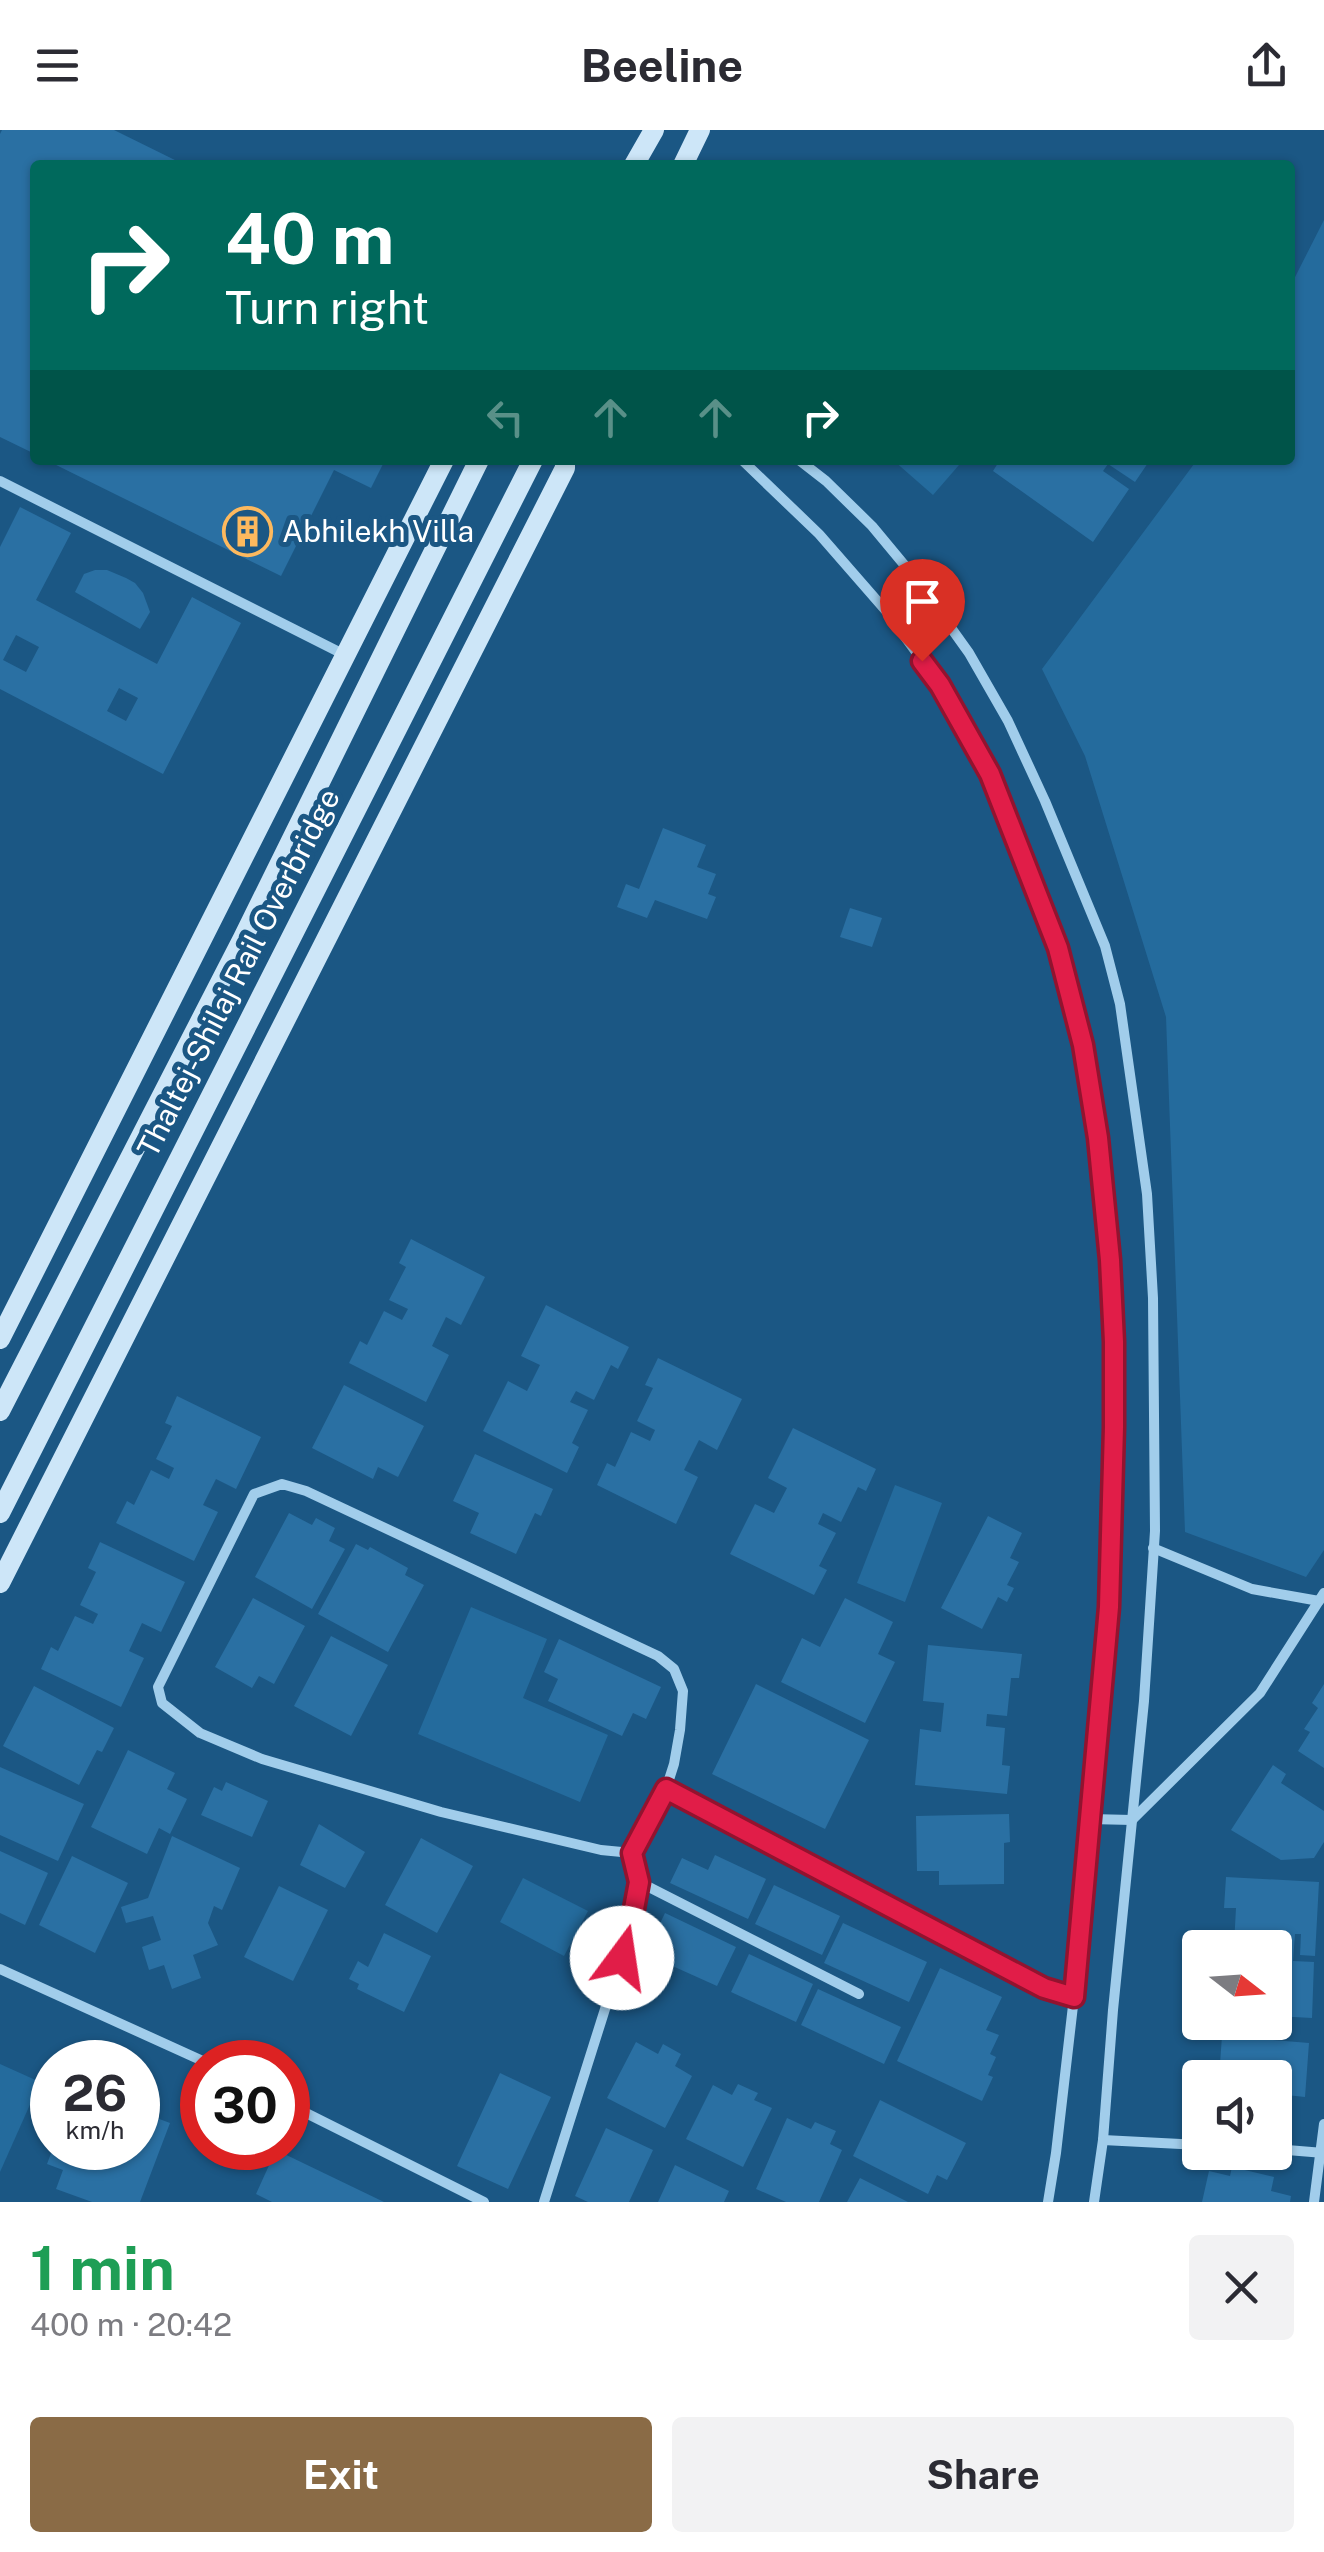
<!DOCTYPE html>
<meta charset="utf-8">
<style>
body{margin:0;font-family:"Public Sans",sans-serif;background:#f2f2f3;color:#2b2b33;height:100vh;display:flex;flex-direction:column;font-size:38px;white-space:nowrap}
*{box-sizing:border-box;margin:0}
p{font-size:32px;color:#7c7c81}
.icon{flex:none;width:55px;height:55px;fill:none;stroke:currentColor;stroke-width:2;stroke-linecap:round;stroke-linejoin:round}
.map{position:relative;height:2072px;overflow:hidden}
.panel{display:flex;flex-direction:column;background:#fff;flex:1}
.panel>*{flex:none}
.hud{position:absolute;left:30px;top:30px;width:1265px;height:305px;border-radius:10px;box-shadow:0 2px 8px #0004;background:#00695c;color:#fff;overflow:hidden}
.needle{width:65px;rotate:107deg}
.controls{position:absolute;left:1182px;top:1800px;display:grid;gap:20px}
.controls a{display:grid;place-items:center;width:110px;height:110px;border-radius:10px;background:#fff;box-shadow:0 2px 8px #0004;font-size:50px}
.speed{position:absolute;left:30px;top:1910px;display:flex;gap:20px;font-size:50px;font-weight:700;text-align:center}
.speed>*{display:grid;place-content:center;width:130px;height:130px;border-radius:50%;background:#fff;box-shadow:0 2px 8px #0004;line-height:1}
.speed small{font-size:25px;font-weight:400}
.speed .limit{border:15px solid #d22;background:#fff;color:#111}
.pin{position:absolute;display:grid;place-items:center;width:85px;height:85px;color:#fff;margin:-102px -42px;border-radius:50% 50% 50% 0;rotate:-45deg;box-shadow:0 0 10px #0007}
.pin .icon{rotate:45deg}
.me{position:absolute;width:110px;margin:-55px;rotate:14deg;stroke-linejoin:round;filter:drop-shadow(0 0 8px #0008)}
.turn{display:flex;align-items:center;gap:35px;height:210px;padding:0 30px;font-size:45px}
.turn .icon{width:130px;height:130px;stroke-width:2.5}
.turn b{display:block;font-size:70px;line-height:85px}
.lanes{display:flex;align-items:center;height:95px;padding:0 30px;background:#0003;justify-content:center;gap:50px;direction:ltr}
.lanes .off{opacity:.35}
.round{display:grid;place-items:center;flex:none;width:105px;height:105px;border-radius:10px;background:#f2f2f3}
.head{display:flex;align-items:center;justify-content:space-between;height:170px;padding:0 30px}
h1{font-size:60px;font-weight:700;line-height:75px;color:#1e9e55}
.primary-button{display:flex;gap:20px;margin-top:auto;padding:20px 30px}
.primary-button a{flex:1;height:115px;border-radius:10px;background:#8a6b46;color:#fff;font-size:40px;font-weight:700;line-height:115px;text-align:center}
.primary-button a+a{background:#f2f2f3;color:#2b2b33}
header{display:flex;justify-content:space-between;align-items:center;height:130px;padding:0 30px;background:#fff;font-size:45px;font-weight:700}
.map>svg:first-child{display:block}
</style>
<header><svg class="icon" aria-label="menu" viewBox="0 0 24 24"><path d="M4 6h16M4 12h16M4 18h16"/></svg>Beeline<svg class="icon" aria-label="share" viewBox="0 0 24 24"><path d="M12 15V3M7 8l5-5 5 5M5 13v7h14v-7"/></svg></header>
<div class="map">
<svg width="1324" height="2072" viewBox="0 0 1324 2072">
<rect width="100%" height="100%" fill="#1b5784"/>
<!-- green -->
<g fill="#246b9d">
<polygon points="1324,90 1324,1420 1306,1447 1185,1402 1166,887 1085,626 1042,539 1197,330 1290,330 1290,157"/>
<polygon points="893,330 953,330 959,335 933,365"/>
<polygon points="895,1355 942,1373 905,1472 857,1453"/>
<polygon points="471,1477 547,1509 523,1568 608,1605 580,1672 418,1604"/>
<polygon points="523,1748 588,1781 564,1826 500,1792"/>
<polygon points="0,1934 40,1952 0,2042"/>
</g>
<!-- building -->
<g fill="#2a70a3" fill-rule="evenodd">
<polygon points="2,0 114,0 185,35 35,35 35,324 0,307 0,4"/>
<polygon points="46,330 385,330 371,358 334,340 281,446"/>
<polygon points="1000,330 1150,330 1135,352 1108,334 1103,341 1129,359 1093,412 993,341"/>
<path d="M20,377L71,403L36,470L157,534L192,467L241,493L163,644L0,559V417ZM16,505L39,517L26,542L3,530ZM119,558L138,568L126,591L107,581Z"/>
<polygon points="95,440 107,440 126,448 135,453 143,463 150,482 140,499 75,462 84,444"/>
<polygon points="663,698 706,715 697,737 716,744 708,764 716,767 707,789 655,770 647,788 617,777 626,754 639,759"/>
<polygon points="850,778 882,788 872,817 840,807"/>
<polygon points="411,1109 485,1147 461,1195 446,1187 432,1216 449,1225 426,1272 349,1233 360,1211 367,1215 384,1181 402,1190 408,1179 389,1170 406,1137 399,1133"/>
<polygon points="546,1175 629,1217 618,1239 611,1235 594,1270 576,1261 570,1272 588,1280 572,1313 579,1317 567,1343 483,1301 508,1251 527,1261 540,1235 521,1226"/>
<polygon points="658,1228 742,1269 717,1320 699,1310 684,1340 698,1347 676,1394 597,1355 607,1333 615,1337 631,1302 650,1311 655,1300 637,1291 653,1258 645,1255"/>
<polygon points="344,1255 424,1296 398,1347 378,1337 373,1349 312,1318"/>
<polygon points="177,1266 261,1307 236,1359 216,1349 203,1375 218,1382 194,1431 116,1393 127,1371 134,1375 151,1340 169,1349 174,1338 156,1329 172,1296 165,1293"/>
<polygon points="793,1298 876,1339 866,1361 858,1357 841,1392 823,1383 818,1394 836,1403 819,1436 827,1440 814,1465 730,1424 755,1374 774,1383 787,1358 768,1348"/>
<polygon points="475,1324 553,1359 541,1386 535,1383 516,1424 470,1403 479,1383 453,1371"/>
<polygon points="289,1383 312,1395 316,1388 335,1398 329,1411 345,1419 312,1479 255,1447"/>
<polygon points="988,1386 1022,1403 1010,1428 1019,1432 1007,1455 1014,1458 1007,1472 998,1467 982,1499 941,1478"/>
<polygon points="100,1412 185,1452 161,1502 142,1493 129,1521 144,1528 121,1577 41,1539 51,1517 58,1521 75,1486 93,1494 98,1484 80,1475 96,1442 88,1438"/>
<polygon points="356,1414 368,1420 370,1417 408,1438 405,1445 424,1455 388,1522 318,1484"/>
<polygon points="253,1468 305,1496 274,1554 259,1546 252,1558 215,1537"/>
<polygon points="845,1468 893,1492 878,1524 895,1532 865,1593 781,1552 802,1508 820,1517"/>
<polygon points="331,1506 388,1535 351,1606 294,1576"/>
<polygon points="559,1509 661,1557 646,1589 633,1583 622,1606 548,1571 558,1549 544,1542"/>
<polygon points="928,1515 1022,1524 1019,1548 1011,1548 1007,1586 987,1584 986,1596 1005,1598 1002,1635 1010,1636 1007,1664 915,1655 920,1599 941,1602 944,1573 923,1571"/>
<polygon points="756,1554 869,1610 825,1699 712,1644"/>
<polygon points="1324,1554 1324,1638 1298,1621 1310,1602 1304,1599 1318,1578 1312,1573"/>
<polygon points="34,1556 114,1598 102,1622 97,1620 79,1655 3,1616"/>
<polygon points="128,1620 175,1643 167,1659 187,1669 170,1704 159,1698 147,1724 91,1697"/>
<polygon points="1273,1635 1286,1644 1281,1653 1324,1681 1324,1712 1314,1728 1281,1730 1231,1700"/>
<polygon points="0,1637 84,1674 58,1731 0,1705"/>
<polygon points="226,1652 268,1671 252,1707 201,1685 214,1657 222,1661"/>
<polygon points="1009,1684 1010,1712 1004,1713 1004,1754 939,1755 939,1741 917,1741 916,1686"/>
<polygon points="319,1694 365,1722 345,1758 300,1735"/>
<polygon points="172,1706 240,1738 222,1780 214,1776 208,1793 218,1815 193,1825 201,1848 172,1859 164,1835 149,1840 142,1817 161,1810 153,1786 126,1793 121,1777 148,1768"/>
<polygon points="421,1708 473,1736 437,1803 385,1775"/>
<polygon points="0,1721 48,1743 25,1795 0,1783"/>
<polygon points="715,1725 766,1749 748,1789 670,1753 682,1728 708,1740"/>
<polygon points="72,1726 128,1753 95,1823 39,1795"/>
<polygon points="1226,1747 1319,1752 1315,1826 1300,1825 1301,1804 1295,1804 1293,1831 1314,1832 1312,1888 1275,1886 1275,1818 1234,1815 1236,1778 1224,1778"/>
<polygon points="774,1755 840,1786 822,1825 755,1794"/>
<polygon points="279,1756 328,1780 293,1851 244,1827"/>
<polygon points="665,1783 736,1817 717,1856 668,1834 675,1819 653,1808"/>
<polygon points="843,1793 927,1832 909,1872 824,1833"/>
<polygon points="384,1803 431,1826 404,1882 357,1859 359,1854 349,1849 358,1831 368,1837"/>
<polygon points="749,1824 813,1854 796,1892 731,1862"/>
<polygon points="940,1838 1002,1867 986,1900 999,1905 990,1924 996,1927 988,1945 993,1947 982,1971 897,1931"/>
<polygon points="818,1859 901,1897 884,1934 801,1895"/>
<polygon points="1222,1906 1309,1913 1305,1967 1286,1965 1285,1984 1275,1983 1275,1948 1219,1948"/>
<polygon points="636,1912 658,1924 663,1914 681,1924 675,1936 692,1946 665,1998 607,1968"/>
<polygon points="500,1943 551,1967 508,2059 457,2036"/>
<polygon points="738,1954 758,1963 754,1970 772,1978 743,2037 686,2009 713,1955 732,1965"/>
<polygon points="880,1970 966,2013 947,2050 937,2045 928,2064 853,2026"/>
<polygon points="138,1981 170,1993 140,2072 92,2072 56,2059 63,2040 47,2034 53,2018 138,2018"/>
<polygon points="787,1988 811,1999 815,1992 836,2001 830,2014 842,2020 819,2072 786,2072 756,2059"/>
<polygon points="606,1998 653,2020 629,2072 588,2072 575,2066"/>
<polygon points="276,2020 384,2072 272,2072 256,2064"/>
<polygon points="675,2035 729,2061 724,2072 658,2072"/>
<polygon points="1232,2037 1274,2047 1271,2061 1291,2066 1290,2072 1202,2072 1209,2041 1230,2046"/>
<polygon points="860,2048 908,2072 847,2072"/>
</g>
<g fill="none" stroke-linecap="round" stroke-linejoin="round">
<!-- street -->
<g stroke="#a1cdeb" stroke-width="10">
<polyline points="742,330 819,404 887,482 940,555 990,644 1057,818 1083,915 1097,1008 1110,1130 1114,1212 1109,1477 1074,1867 1056,2023 1048,2072"/>
<polyline points="799,330 826,351 872,396 916,449 969,523 1008,591 1045,671 1105,816 1120,874 1147,1064 1153,1168 1155,1401 1144,1571 1113,1880 1103,2010 1094,2072"/>
<polyline points="0,351 345,525"/>
<polygon points="282,1354 306,1361 658,1526 674,1539 683,1561 680,1600 674,1634 666,1659 632,1723 601,1720 441,1682 262,1629 200,1603 162,1573 158,1557 254,1364"/>
<polyline points="1153,1418 1252,1459 1319,1471"/>
<polyline points="666,1659 1045,1857 1074,1867"/>
<polyline points="1090,1689 1132,1690 1260,1563 1324,1463"/>
<polyline points="639,1752 859,1864"/>
<polyline points="0,1839 205,1932"/>
<polyline points="288,1974 484,2072"/>
<polyline points="1103,2010 1200,2015"/>
<polyline points="1275,2019 1324,2023"/>
<polyline points="544,2072 630,1800 639,1752 632,1723"/>
<polyline points="1314,2072 1324,1994"/>
</g>
<!-- secondary -->
<g stroke="#cde6f8" stroke-width="20">
<polyline points="634,35 654,0"/>
<polyline points="683,35 700,0"/>
<polyline points="0,1209 444,330"/>
<polyline points="0,1281 243,808 479,330"/>
<polyline points="0,1383 533,330"/>
<polyline points="0,1453 565,338 565,330"/>
</g>
</g>
<g fill="none" stroke-linecap="round" stroke-linejoin="round">
<defs>
<polyline id="route" points="622,1828 630,1800 639,1752 632,1723 666,1659 1044,1858 1074,1867 1109,1477 1114,1297 1114,1212 1110,1130 1098,1008 1083,915 1058,818 990,644 940,555 922,531"/>
</defs>
<!-- route casing -->
<use href="#route" stroke="#92132f" stroke-width="25"/>
<!-- route -->
<use href="#route" stroke="#e11d48" stroke-width="18"/>
</g>
<!-- icons -->
<defs>
<symbol id="building-ring" viewBox="-11 -11 22 22"><circle r="9.5" fill="#1b5784" stroke="#fdb95e" stroke-width="1.5"/><path d="M-4-6H4V6H1V3H-1V6H-4ZM-2.5-4.3h1.7v1.8h-1.7ZM.8-4.3h1.7v1.8H.8ZM-2.5-1h1.7V.8h-1.7ZM.8-1h1.7V.8H.8Z" fill="#fdb95e"/></symbol>
</defs>
<g fill-rule="evenodd">
<use href="#building-ring" x="220" y="374" width="55" height="55"/>
</g>
<g text-anchor="middle" stroke-width="10" stroke-linejoin="round" paint-order="stroke">
<!-- poi labels -->
<g font-size="30" fill="#fff" stroke="#1b5784" text-anchor="start">
<text x="282" y="412">Abhilekh Villa</text>
</g>
<!-- street labels -->
<g font-size="30" fill="#fff" stroke="#1b5784">
<text transform="translate(239 843) rotate(-63)" y="10">Thaltej-Shilaj Rail Overbridge</text>
</g>
</g>
</svg>
<div class="controls">
<a><svg class="needle" viewBox="-14 -14 28 28"><path d="M0-13l5 13h-10z" fill="#e53935"/><path d="M0 13l5-13h-10z" fill="#7c7c81"/></svg></a>
<a><svg class="icon" aria-label="sound" viewBox="0 0 24 24"><path d="M4 9h4l5-4v14l-5-4H4zM17 9q2 3 0 6"/></svg></a>
</div>
<div class="speed"><div>26<small>km/h</small></div><div class="limit">30</div></div>
<div class="pin" style="left:922px;top:531px;background:#d93025"><svg class="icon" aria-label="arrive" viewBox="0 0 24 24"><path d="M6 21V4h12l-3 4 3 4H6"/></svg></div>
<svg class="me" style="left:622px;top:1828px" viewBox="-20 -20 40 40"><circle r="19" fill="#fff"/><path d="M0-13L10 11 0 6-10 11z" fill="#e11d48"/></svg>
<div class="hud">
<div class="turn"><svg class="icon" aria-label="right" viewBox="0 0 24 24"><path d="M7 20v-9h11M14 6l5 5-5 5"/></svg><div><b>40 m</b>Turn right</div></div>
<div class="lanes"><svg class="icon off" aria-label="left" viewBox="0 0 24 24"><path d="M17 20v-9H6M10 6l-5 5 5 5"/></svg><svg class="icon off" aria-label="ahead" viewBox="0 0 24 24"><path d="M12 20V5M6 11l6-6 6 6"/></svg><svg class="icon off" aria-label="ahead" viewBox="0 0 24 24"><path d="M12 20V5M6 11l6-6 6 6"/></svg><svg class="icon" aria-label="right" viewBox="0 0 24 24"><path d="M7 20v-9h11M14 6l5 5-5 5"/></svg></div>
</div>
</div>
<section class="panel">
<div class="head"><div><h1>1 min</h1><p>400 m · 20:42</p></div><a class="round"><svg class="icon" aria-label="close" viewBox="0 0 24 24"><path d="M6 6l12 12M18 6L6 18"/></svg></a></div>
<div class="primary-button"><a>Exit</a><a>Share</a></div>
</section>
